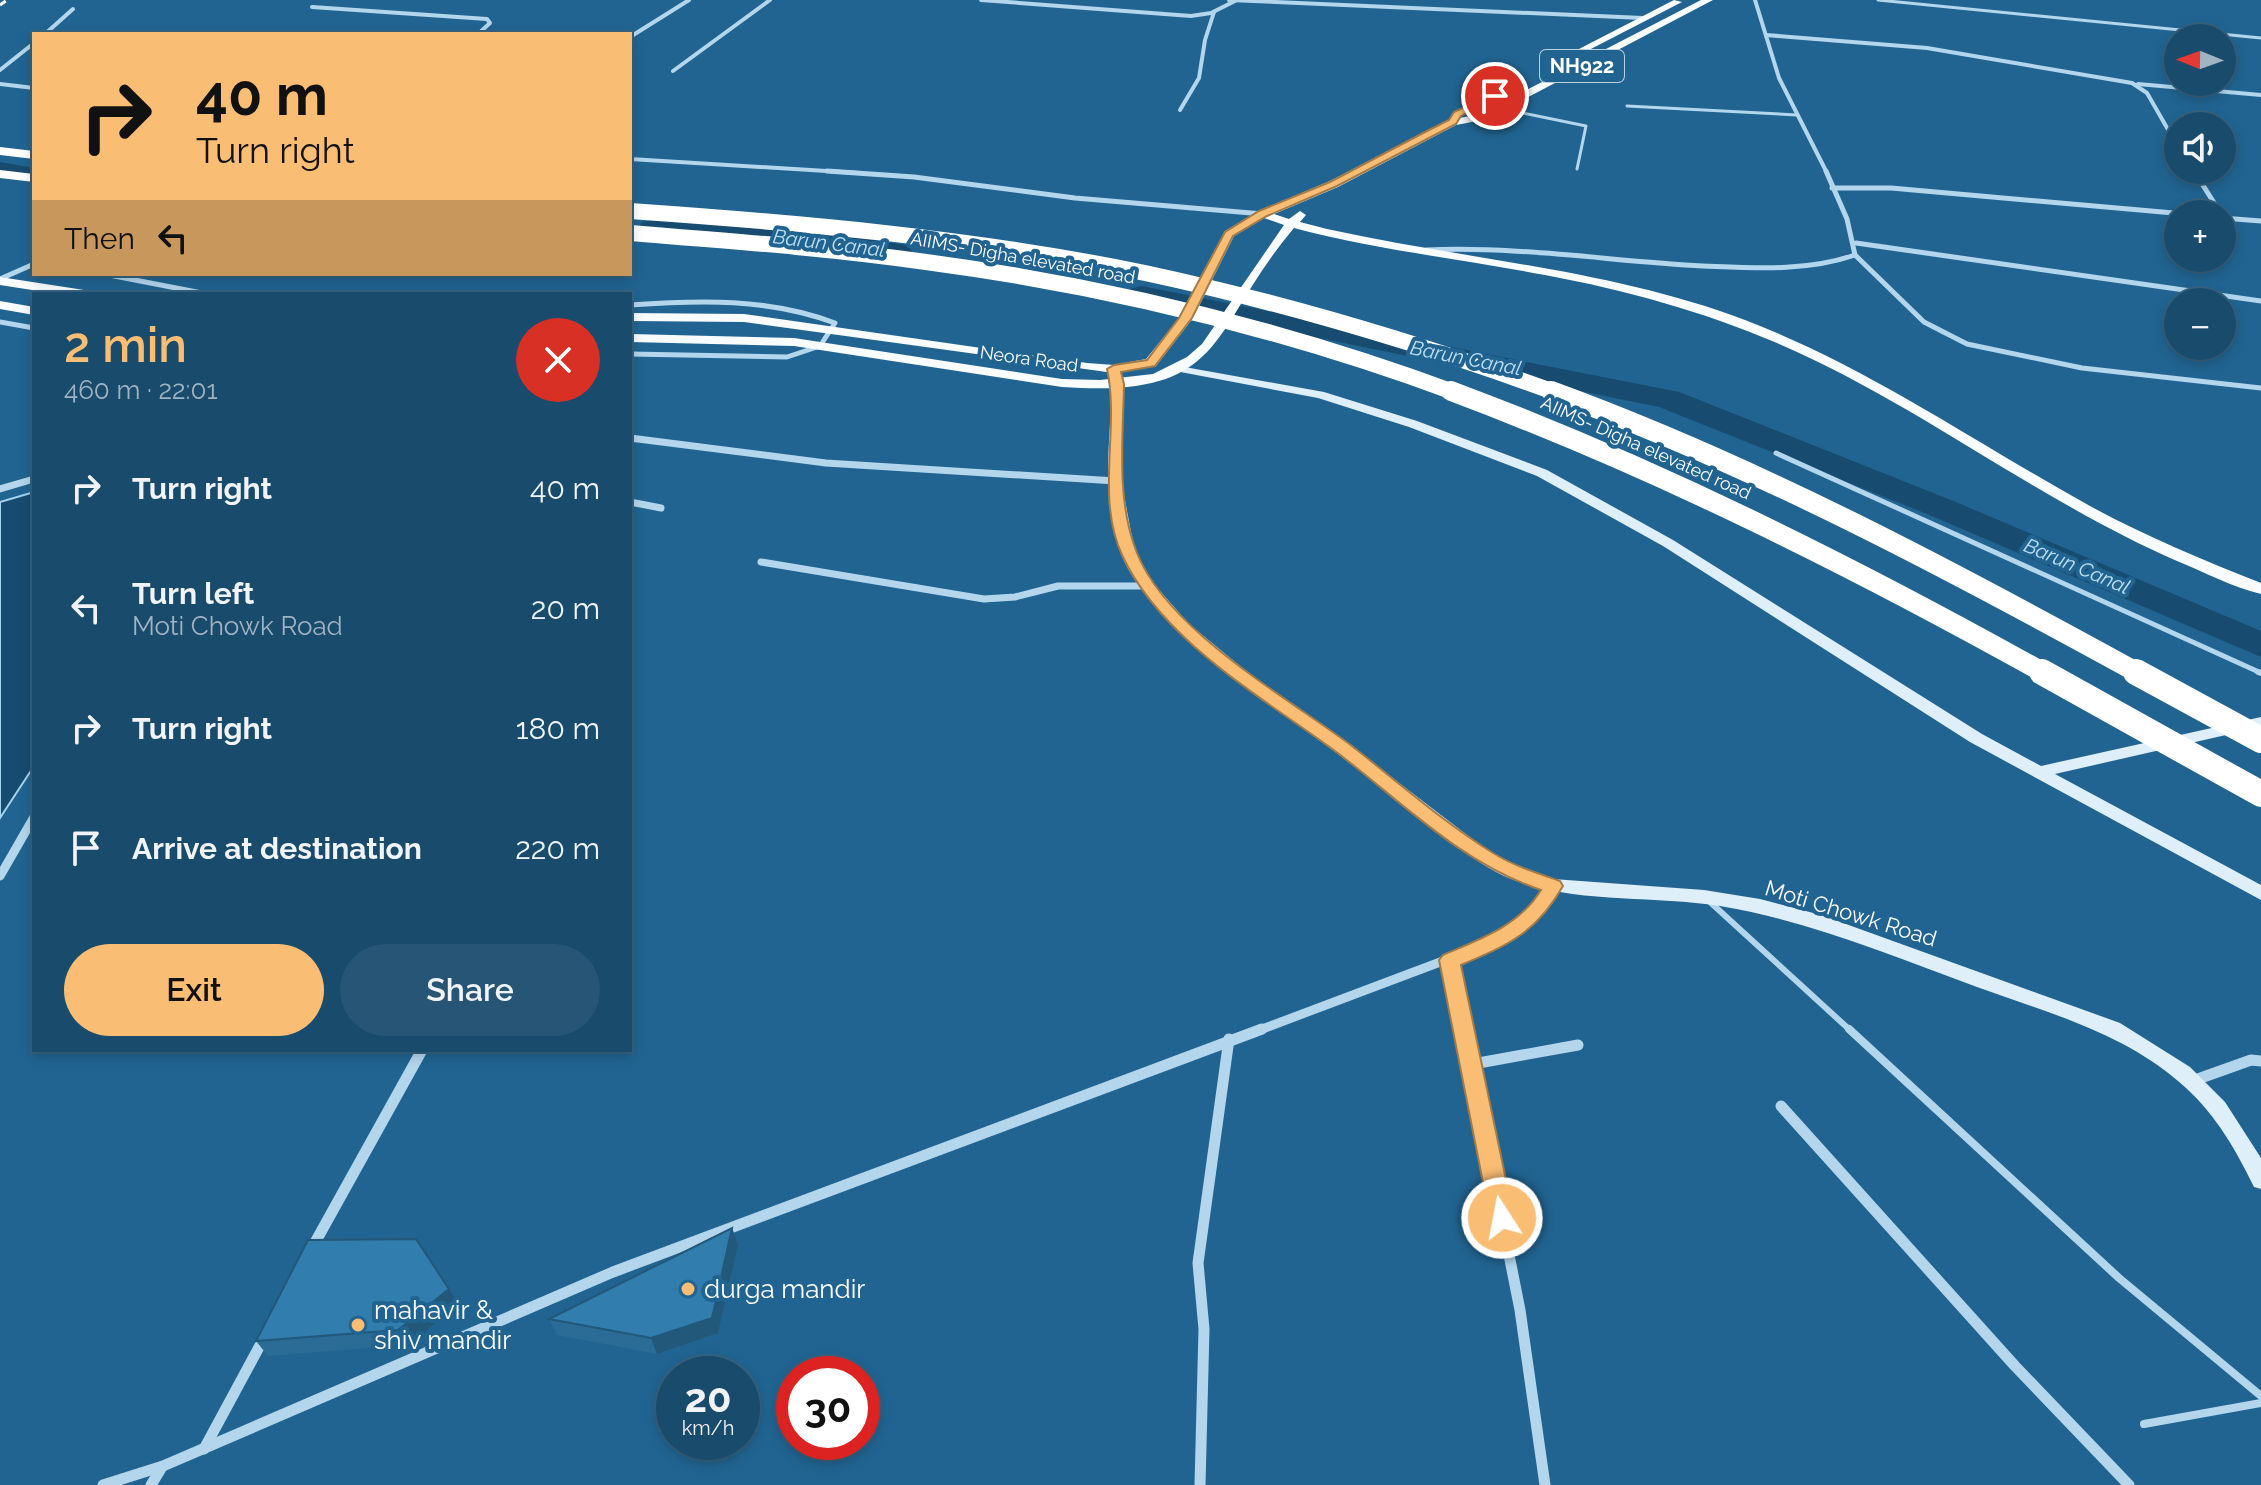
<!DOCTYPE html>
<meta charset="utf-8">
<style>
body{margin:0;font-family:Raleway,sans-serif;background:#265575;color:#f1f3f6;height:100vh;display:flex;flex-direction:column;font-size:30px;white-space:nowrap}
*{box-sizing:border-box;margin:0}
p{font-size:26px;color:#9fb3c2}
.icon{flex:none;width:44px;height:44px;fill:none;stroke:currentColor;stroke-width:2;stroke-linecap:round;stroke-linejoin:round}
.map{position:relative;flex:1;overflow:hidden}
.panel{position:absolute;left:32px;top:292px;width:600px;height:760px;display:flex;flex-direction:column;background:#194b6d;border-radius:0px;box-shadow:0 4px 12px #0003,0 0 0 2px #376380}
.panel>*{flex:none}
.banner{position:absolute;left:32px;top:32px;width:600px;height:244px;border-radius:0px;box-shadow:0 4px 12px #0003,0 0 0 2px #376380;background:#f9bd74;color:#111;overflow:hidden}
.needle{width:52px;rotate:271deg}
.tools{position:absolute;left:2164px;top:24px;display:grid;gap:16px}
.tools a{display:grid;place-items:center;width:72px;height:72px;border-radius:50%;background:#194b6d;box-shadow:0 4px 12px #0003,0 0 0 2px #376380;font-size:40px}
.speed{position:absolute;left:656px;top:1356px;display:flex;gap:16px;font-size:40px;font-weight:700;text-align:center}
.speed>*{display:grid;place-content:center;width:104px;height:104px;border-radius:50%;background:#194b6d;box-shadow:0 4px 12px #0003,0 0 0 2px #376380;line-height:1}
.speed small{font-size:20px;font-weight:400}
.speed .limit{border:12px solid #d22;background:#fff;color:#111}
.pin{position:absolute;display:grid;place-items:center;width:68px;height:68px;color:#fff;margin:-34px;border:4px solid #fff;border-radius:50%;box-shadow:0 2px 8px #0007}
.me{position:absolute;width:88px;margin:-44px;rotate:349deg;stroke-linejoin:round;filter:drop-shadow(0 0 6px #0008)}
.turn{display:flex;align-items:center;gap:28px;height:168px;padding:0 32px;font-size:36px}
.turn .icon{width:104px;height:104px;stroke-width:2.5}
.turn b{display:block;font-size:56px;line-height:68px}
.then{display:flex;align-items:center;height:76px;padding:0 32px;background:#0003;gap:16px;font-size:30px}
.round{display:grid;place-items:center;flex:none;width:84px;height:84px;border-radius:42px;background:#265575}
.overview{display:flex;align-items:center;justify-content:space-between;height:136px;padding:0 32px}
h1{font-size:48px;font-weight:600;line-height:60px;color:#f9bd74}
.primary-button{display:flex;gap:16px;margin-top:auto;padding:16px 32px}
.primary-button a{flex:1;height:92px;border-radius:48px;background:#f9bd74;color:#111;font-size:32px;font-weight:600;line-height:92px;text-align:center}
.primary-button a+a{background:#265575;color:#f1f3f6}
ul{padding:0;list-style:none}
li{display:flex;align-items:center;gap:24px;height:120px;padding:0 32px}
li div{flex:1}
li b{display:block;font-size:30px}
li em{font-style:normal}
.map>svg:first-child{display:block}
</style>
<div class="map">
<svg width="2261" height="1485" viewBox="0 0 2261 1485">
<rect width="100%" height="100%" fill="#216491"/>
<!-- water -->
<polygon fill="#174c70" stroke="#a6d3ee" stroke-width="2" points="34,492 34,766 0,818 0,502"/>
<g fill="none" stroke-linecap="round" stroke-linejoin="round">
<!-- canal -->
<g fill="#174c70" fill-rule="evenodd">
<polygon points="0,162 34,168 34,182 0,176"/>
<polygon points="651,220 795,228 899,244 909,246 912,252 909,258 899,260 795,244 642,234 638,228 642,222"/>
<polygon points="1142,286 1679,392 1951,500 2261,631 2261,657 1927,514 1659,407 1132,300 1128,294 1132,288"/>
</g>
<!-- lane-far3 -->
<g stroke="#b3d6ed" stroke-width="3">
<polyline points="1878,0 2261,38"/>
<polyline points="1627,106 1797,115"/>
<polyline points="1498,108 1586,126 1577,169"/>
</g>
<!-- lane-far2 -->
<polyline stroke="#b3d6ed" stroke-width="5" points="1776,453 2261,673"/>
<!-- lane-far1 -->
<g stroke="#b3d6ed" stroke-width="6">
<polyline points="2258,672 2261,673"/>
<polyline points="1710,902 1851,1031"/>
</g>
<!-- lane -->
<g stroke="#b3d6ed" stroke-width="8">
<polyline points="1849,1029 2119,1278 2261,1396"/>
<polyline points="2144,1424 2261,1403"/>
</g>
<!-- street-far4 -->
<g stroke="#b3d6ed" stroke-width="4">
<polyline points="981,0 1191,16 1211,13 1235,1"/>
<polyline points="1229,0 1643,18"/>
<polyline points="1755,0 1779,78 1827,173"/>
<polyline points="312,7 487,19 490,23 478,34"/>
<polyline points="45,34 73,9"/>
<polyline points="1766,35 1927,48 2132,83 2147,93 2178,147"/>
<polyline points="630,37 689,0"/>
<polyline points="0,70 34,43"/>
<polyline points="673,71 770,0"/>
<polyline points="0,84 34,88"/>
<polyline points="2138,84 2261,95"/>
<polyline points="1180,110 1199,78 1205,40 1214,12"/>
<polyline points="630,159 859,173"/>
<polyline points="2193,170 2195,173"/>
</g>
<!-- street-far3 -->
<g stroke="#b3d6ed" stroke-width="5">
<polyline points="827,171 914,177 1075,198 1263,214"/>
<polyline points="2194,171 2221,214"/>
<polyline points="1832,188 1891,188 2185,214"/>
<polyline points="2222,218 2261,221"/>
<polyline points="1856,243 2261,301"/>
<path d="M1426,250C1519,246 1610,261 1703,266C1754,268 1806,272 1855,255L1847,219L1826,171"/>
<polyline points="1855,255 1924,322 1967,344 2082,368 2261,388"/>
<polyline points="104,274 207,294"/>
<polyline points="0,279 34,264"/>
<path d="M630,305C700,300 768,298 835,323L820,346L787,357L630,354"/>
<polyline points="0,322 34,328"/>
</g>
<!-- street-far2 -->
<g stroke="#b3d6ed" stroke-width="7">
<polyline points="630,438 826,463 1116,481"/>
<polyline points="0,489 34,479"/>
<polyline points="630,502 661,508"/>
<polyline points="761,562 984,599 1015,597 1058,586 1147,586"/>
</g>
<!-- street-far1 -->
<g stroke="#b3d6ed" stroke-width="9">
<polyline points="0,876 34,817"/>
<polyline points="1450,960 1464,1031"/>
<path d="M1257,1031L1496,941C1521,926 1538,912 1553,886"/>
</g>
<!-- street -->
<g stroke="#b3d6ed" stroke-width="11">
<polyline points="1464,1029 1520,1310 1545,1485"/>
<polyline points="1473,1064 1578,1045"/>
<polyline points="2195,1080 2251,1060 2261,1061"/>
<polyline points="1781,1106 2015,1366 2129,1485"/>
<polyline points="312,1248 422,1050"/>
<polyline points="204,1449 264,1338"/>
<polyline points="103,1485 163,1466 613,1272 1262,1029"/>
<polyline points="151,1485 162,1467"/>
<polyline points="1200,1485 1204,1329 1198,1263 1229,1039"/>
</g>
<!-- secondary -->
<g fill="#dfeffa" fill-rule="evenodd">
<path d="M1114,366L1120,369L1123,384L1120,474L1135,553L1146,575L1189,624L1263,685L1348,744L1492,854L1522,869L1553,879L1704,890L1760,899L1821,915L2120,1023L2190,1067L2225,1102L2261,1158V1189L2254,1187C2234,1146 2213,1110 2178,1081C2121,1032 2046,1012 1977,987C1892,956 1809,921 1720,906C1652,895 1580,904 1514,880C1479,867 1449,839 1419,816C1372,779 1325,744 1277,709C1232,677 1138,605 1121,553C1115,533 1108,489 1108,469C1108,436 1114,402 1108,369Z"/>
<polygon points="1179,366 1324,392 1417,421 1547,470 1673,540 1982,734 2041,766 2261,717 2261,727 2055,774 2261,885 2261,900 1970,742 1663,546 1537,476 1409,427 1318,398 1175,371 1173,369"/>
</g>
<!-- primary -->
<g fill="#f9fcff" fill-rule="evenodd">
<polygon points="1674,0 1682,2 1587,51 1579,49"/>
<path d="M1701,0H1713L1515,104L1477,121L1456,125L1338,187L1274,214L1289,219L1300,211L1306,215L1300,222L1327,229C1467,260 1610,269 1745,320C1868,367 1976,443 2090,506C2145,536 2203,560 2261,583V594C2232,587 2204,572 2177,561C2037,500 1917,403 1777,343C1702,311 1625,290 1545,275C1461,259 1377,250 1294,228C1207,331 1230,399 1062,387L794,346L630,342V334L794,338L1062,379L1100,380L1153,374L1187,357L1202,344L1284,225L1264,218L1234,236L1193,318L1156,366L1114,373L744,322L630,321V313L744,314L1087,363L1114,365L1146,359L1180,317L1225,231L1259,211L1330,181L1449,120L1470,116L1507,100Z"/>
<polygon points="0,277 84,290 91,294 58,294 0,285"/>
<polygon points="0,301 34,307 34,315 0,309"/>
</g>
<!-- highway -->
<g fill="#fff" fill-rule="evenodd">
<polygon points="0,147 34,151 34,159 0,155"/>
<polygon points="0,170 34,174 34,182 0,178"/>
</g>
<!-- rail -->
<polyline stroke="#fff" stroke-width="3" stroke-dasharray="7 3" stroke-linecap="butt" points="0,5 7,0"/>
<!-- highway-bridge-far2 -->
<g stroke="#fff" stroke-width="16">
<path d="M630,211C802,223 976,238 1145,273C1285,303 1422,344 1557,393"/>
<path d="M630,233C729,241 828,248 926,262C1106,286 1286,330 1456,393"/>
</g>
<!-- highway-bridge-far1 -->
<g stroke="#fff" stroke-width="20">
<path d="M1451,391C1657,468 1854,567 2046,674"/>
<path d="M1551,391C1756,466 1949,569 2140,674"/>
</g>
<!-- highway-bridge -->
<g stroke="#fff" stroke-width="26">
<polyline points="2042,672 2261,794"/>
<polyline points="2136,672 2261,740"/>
</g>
</g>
<!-- wall -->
<g fill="#2a6c96">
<polygon points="732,1228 738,1245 718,1333 657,1354 557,1335 549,1319"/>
<polygon points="449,1289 459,1304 408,1345 268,1356 256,1341"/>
</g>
<!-- shaded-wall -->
<g fill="#22587a">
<polygon points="732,1228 738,1245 718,1333 657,1354 651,1338"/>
<polygon points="449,1289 459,1304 408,1345 398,1330"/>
</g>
<!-- building -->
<g fill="#317dae" stroke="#22587a" stroke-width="2">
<polygon points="732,1228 712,1318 651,1338 549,1319"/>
<polygon points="416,1239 449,1289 398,1330 256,1341 308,1240"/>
</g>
<!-- route -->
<path fill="#f9bd74" stroke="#a27b4b" stroke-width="2" d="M1492,94L1500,96L1461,116L1456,124L1337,186L1267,216L1233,236L1192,318L1155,366L1121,372L1124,384C1123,439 1116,501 1137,553C1168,631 1287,697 1352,746C1398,782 1443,822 1493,853C1514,866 1537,873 1560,881L1563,886C1537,932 1509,945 1461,965L1514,1218L1511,1226L1502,1229L1494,1226L1490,1218L1439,960L1443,955C1480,939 1519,926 1541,890C1460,863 1401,801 1335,751C1263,698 1161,640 1122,555C1095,496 1120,429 1107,369L1114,365L1147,360L1179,318L1225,232L1259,211L1330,182L1425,132L1449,120L1454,112Z"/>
<!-- markers -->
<g fill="#f9bd74" stroke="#216491" stroke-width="3">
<circle cx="688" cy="1289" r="8"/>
<circle cx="358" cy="1325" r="8"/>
</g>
<g text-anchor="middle" stroke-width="8" stroke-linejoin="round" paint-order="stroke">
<!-- far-street labels -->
<g font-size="18" fill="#fff" stroke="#216491">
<text transform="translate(1023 258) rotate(10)" y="6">AIIMS- Digha elevated road</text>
<text transform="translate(1029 359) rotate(8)" y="6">Neora Road</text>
<text transform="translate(1646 448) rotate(24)" y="6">AIIMS- Digha elevated road</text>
</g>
<!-- shield labels -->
<rect fill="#216491" stroke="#bcd0de" stroke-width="2" x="1540" y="50" width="84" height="32" rx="6"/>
<g font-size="20" font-weight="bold" fill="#fff">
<text x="1582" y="73">NH922</text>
</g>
<!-- far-water labels -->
<g font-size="20" font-style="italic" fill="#bfe0f4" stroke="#216491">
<text transform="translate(829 243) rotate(7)" y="7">Barun Canal</text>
<text transform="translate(1466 358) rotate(11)" y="7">Barun Canal</text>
<text transform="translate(2077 566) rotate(23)" y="7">Barun Canal</text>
</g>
<!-- street labels -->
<g font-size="22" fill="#fff" stroke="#216491">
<text transform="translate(1851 913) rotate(17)" y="8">Moti Chowk Road</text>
</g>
<!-- near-poi labels -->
<g font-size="26" fill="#fff" stroke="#216491" text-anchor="start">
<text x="704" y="1298">durga mandir</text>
<text x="374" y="1319">mahavir &amp;<tspan x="374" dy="30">shiv mandir</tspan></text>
</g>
</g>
</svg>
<div class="tools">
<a><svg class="needle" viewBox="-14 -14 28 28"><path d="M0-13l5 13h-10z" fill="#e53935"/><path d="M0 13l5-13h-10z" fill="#9fb3c2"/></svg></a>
<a><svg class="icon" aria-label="sound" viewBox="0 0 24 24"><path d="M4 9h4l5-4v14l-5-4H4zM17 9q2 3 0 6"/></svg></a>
<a>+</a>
<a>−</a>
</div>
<div class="speed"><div>20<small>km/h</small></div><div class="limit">30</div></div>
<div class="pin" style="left:1495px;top:96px;background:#d93025"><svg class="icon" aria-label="arrive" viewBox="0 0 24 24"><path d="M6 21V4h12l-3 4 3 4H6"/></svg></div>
<svg class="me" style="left:1502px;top:1218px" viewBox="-20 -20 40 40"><circle r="17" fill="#f9bd74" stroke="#fff" stroke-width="3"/><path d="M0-11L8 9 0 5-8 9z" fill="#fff"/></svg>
<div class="banner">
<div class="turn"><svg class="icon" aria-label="right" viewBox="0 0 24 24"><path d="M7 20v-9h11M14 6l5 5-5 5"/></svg><div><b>40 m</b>Turn right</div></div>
<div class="then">Then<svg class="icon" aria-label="left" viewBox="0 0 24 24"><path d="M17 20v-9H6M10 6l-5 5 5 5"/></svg></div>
</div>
<section class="panel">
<div class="overview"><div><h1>2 min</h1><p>460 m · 22:01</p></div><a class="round" style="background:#d93025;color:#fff"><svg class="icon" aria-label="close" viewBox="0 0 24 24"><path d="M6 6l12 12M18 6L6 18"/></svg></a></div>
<ul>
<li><svg class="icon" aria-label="right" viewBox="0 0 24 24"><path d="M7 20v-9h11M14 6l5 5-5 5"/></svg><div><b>Turn right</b></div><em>40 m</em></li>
<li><svg class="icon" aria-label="left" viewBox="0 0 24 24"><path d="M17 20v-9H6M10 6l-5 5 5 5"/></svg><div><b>Turn left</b><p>Moti Chowk Road</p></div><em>20 m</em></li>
<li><svg class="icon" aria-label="right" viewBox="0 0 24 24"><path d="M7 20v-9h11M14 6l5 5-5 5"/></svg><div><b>Turn right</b></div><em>180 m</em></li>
<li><svg class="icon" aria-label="arrive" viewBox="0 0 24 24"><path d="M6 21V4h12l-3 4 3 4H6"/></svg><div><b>Arrive at destination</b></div><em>220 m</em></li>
</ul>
<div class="primary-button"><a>Exit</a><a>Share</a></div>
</section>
</div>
